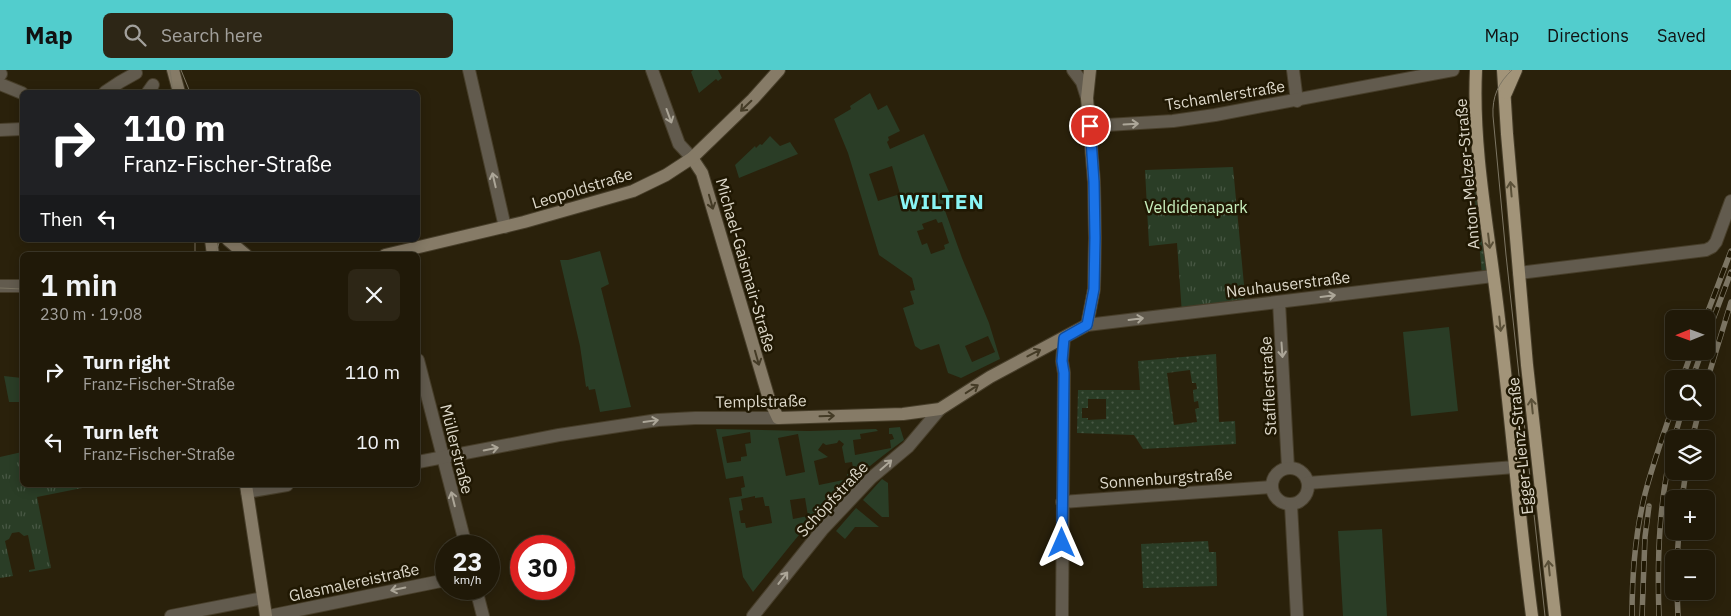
<!DOCTYPE html>
<meta charset="utf-8">
<style>
body{margin:0;font-family:"IBM Plex Sans",sans-serif;background:#2d2616;color:#f1f3f6;height:100vh;display:flex;flex-direction:column;font-size:19px;white-space:nowrap}
*{box-sizing:border-box;margin:0}
p{font-size:16px;color:#a2a09c}
.icon{flex:none;width:28px;height:28px;fill:none;stroke:currentColor;stroke-width:2;stroke-linecap:round;stroke-linejoin:round}
.map{position:relative;flex:1;overflow:hidden}
.details{position:absolute;left:20px;top:182px;width:400px;height:235px;display:flex;flex-direction:column;background:#201908;border-radius:8px;box-shadow:0 2px 12px #0003,0 0 0 1px #3d3829}
.details>*{flex:none}
.hud{position:absolute;left:20px;top:20px;width:400px;height:152px;border-radius:8px;box-shadow:0 2px 12px #0003,0 0 0 1px #3d3829;background:#202124;color:#fff;overflow:hidden}
.needle{width:32px;rotate:269deg}
.fabs{position:absolute;left:1665px;top:240px;display:grid;gap:10px}
.fabs a{display:grid;place-items:center;width:50px;height:50px;border-radius:8px;background:#201908;box-shadow:0 2px 12px #0003,0 0 0 1px #3d3829;font-size:25px}
.speed{position:absolute;left:435px;top:465px;display:flex;gap:10px;font-size:25px;font-weight:700;text-align:center}
.speed>*{display:grid;place-content:center;width:65px;height:65px;border-radius:50%;background:#201908;box-shadow:0 2px 12px #0003,0 0 0 1px #3d3829;line-height:1}
.speed small{font-size:12px;font-weight:400}
.speed .limit{border:8px solid #d22;background:#fff;color:#111}
.pin{position:absolute;display:grid;place-items:center;width:42px;height:42px;color:#fff;margin:-21px;border:2px solid #fff;border-radius:50%;box-shadow:0 1px 5px #0007}
.me{position:absolute;width:55px;margin:-28px;rotate:0deg;stroke-linejoin:round;filter:drop-shadow(0 0 4px #0008)}
.turn{display:flex;align-items:center;gap:18px;height:105px;padding:0 20px;font-size:22px}
.turn .icon{width:65px;height:65px;stroke-width:2.5}
.turn b{display:block;font-size:35px;line-height:42px}
.then{display:flex;align-items:center;height:48px;padding:0 20px;background:#0003;gap:10px;font-size:19px}
.round{display:grid;place-items:center;flex:none;width:52px;height:52px;border-radius:8px;background:#2d2616}
.overview{display:flex;align-items:center;justify-content:space-between;height:85px;padding:0 20px}
h1{font-size:30px;font-weight:600;line-height:38px}
ul{padding:0;list-style:none}
li{display:flex;align-items:center;gap:15px;height:70px;padding:0 20px}
li div{flex:1}
li b{display:block;font-size:19px}
li em{font-style:normal}
header{display:flex;align-items:center;gap:30px;box-sizing:border-box;height:70px;padding:0 25px;background:#52cdcd;color:#111}
header strong{font-size:24px}
nav{display:flex;gap:28px;margin-inline-start:auto;font-size:18px}
.search{width:350px;height:45px;background:#2d2616;display:flex;align-items:center;gap:12px;box-sizing:border-box;padding:0 18px;border-radius:8px;color:#a2a09c;font-size:19px}
.map>svg:first-child{display:block}
</style>
<header>
<strong>Map</strong>
<div class="search"><svg class="icon" aria-label="search" viewBox="0 0 24 24"><circle cx="10" cy="10" r="6"/><path d="M15 15l6 6"/></svg>Search here</div>
<nav><a>Map</a><a>Directions</a><a>Saved</a></nav>
</header>
<div class="map">
<svg width="1731" height="546" viewBox="0 0 1731 546">
<defs>
<pattern id="grass-dots" width="8" height="8" patternUnits="userSpaceOnUse" patternTransform="scale(1.25)"><rect width="8" height="8" fill="#2a3d26"/><path d="M2 2h.1M6 6h.1" fill="none" stroke="#485844" stroke-width="1.8" stroke-linecap="round"/></pattern>
<pattern id="park-tufts" width="24" height="20" patternUnits="userSpaceOnUse" patternTransform="scale(1.25)"><rect width="24" height="20" fill="#2a3d26"/><path d="M3 7l-1-3M5 7V3M7 7l1-3M15 17l-1-3M17 17v-4M19 17l1-3" fill="none" stroke="#485844"/></pattern>
</defs>
<rect width="100%" height="100%" fill="#2a210b"/>
<!-- grass -->
<g fill="url(#grass-dots)" fill-rule="evenodd">
<polygon points="1471,87 1473,91 1487,200 1487,204 1482,205"/>
<path d="M1216,284L1219,352L1235,351L1236,374L1143,379L1134,365L1077,363L1078,320H1140L1138,291ZM1190,300L1192,313H1196L1197,319L1193,320L1194,332L1198,331L1199,338L1195,339L1197,352L1174,355L1167,303ZM1088,329H1106V349L1088,350V348H1082V338H1088Z"/>
<polygon points="1208,471 1209,482 1216,482 1217,516 1143,518 1141,474"/>
</g>
<!-- park -->
<g fill="url(#park-tufts)">
<polygon points="1233,97 1244,215 1244,236 1182,244 1177,173 1149,176 1145,100"/>
<polygon points="22,382 22,415 97,415 37,427 51,498 29,502 29,500 35,499 28,465 24,466 19,462 12,463 9,469 5,471 13,506 0,508 0,387"/>
</g>
<!-- garden -->
<g fill="#2a3d26" fill-rule="evenodd">
<polygon points="693,0 718,0 722,8 718,11 716,9 699,23 691,2"/>
<path d="M870,23L878,40L887,35L900,61L888,67L889,70L887,72L890,79L924,64L953,131L943,135L962,188L989,253L1000,289L961,308L948,303L939,274L921,280L915,276L903,238L914,234L910,221L915,220L912,208L879,185L848,83L834,49L851,39L850,36ZM892,96L900,124L878,131L869,104ZM936,149L938,153L942,152L949,173L944,175L945,179L931,184L927,173L922,175L917,161L924,159L922,154ZM988,266L995,282L972,292L965,276Z"/>
<polygon points="770,66 780,76 790,72 798,84 739,108 735,95 755,76 756,78 760,74 762,75"/>
<polygon points="600,181 609,214 601,218 631,337 600,342 595,319 589,320 588,316 586,317 580,276 560,190 568,190"/>
<polygon points="1449,257 1458,341 1411,346 1403,262"/>
<polygon points="4,306 22,308 22,332 9,332"/>
<path d="M900,357L904,370C874,392 845,415 819,442C796,467 775,495 753,522L743,507L729,428L742,426L741,418L745,417L743,406L726,409L716,359L808,361L876,359L878,361L860,364L861,369L853,370L855,385L891,378L890,370L894,369L892,364H889V358ZM750,362L751,373L745,374L747,386L741,387V391L727,393L722,367ZM798,364L805,402L786,406L778,368ZM839,370L844,374L842,377L845,393L852,392L854,403L847,404L848,409L819,415L814,391L828,387L818,380L823,373L826,375L837,373ZM755,426V428L763,427L765,436H769L772,453L746,458L745,453H741L739,441L743,440L741,429ZM805,428L808,446L793,449L790,430Z"/>
<polygon points="882,409 888,413 889,447 882,447 863,430"/>
<polygon points="856,438 879,457 855,457 845,469 836,461"/>
<polygon points="1382,459 1387,546 1343,546 1338,461"/>
</g>
<g fill="none" stroke-linecap="round" stroke-linejoin="round">
<defs>
<g id="street">
<polyline points="469,0 505,157"/>
<polyline points="652,0 679,74 692,88"/>
<polyline points="1073,0 1082,12 1087,28"/>
<polyline points="1293,0 1297,31"/>
<polyline points="0,4 1,4"/>
<polyline points="0,14 22,23"/>
<polyline points="105,22 120,12 136,3"/>
<polyline points="148,22 153,15"/>
<polyline points="1090,56 1173,51 1215,45 1453,0"/>
<polyline points="0,60 22,59"/>
<polyline points="1519,203 1706,180 1712,177 1716,172 1731,131"/>
<polyline points="0,216 22,216"/>
<polyline points="1279,232 1288,398"/>
<polyline points="1087,255 1493,206"/>
<polyline points="418,290 466,476"/>
<polyline points="418,392 559,365 658,350 695,348 778,348"/>
<circle cx="1290" cy="416" r="18"/>
<polyline points="1308,413 1515,397"/>
<polyline points="247,422 287,415"/>
<polyline points="1062,432 1272,417"/>
<polyline points="1291,435 1297,546"/>
<polyline points="476,519 483,546"/>
<polyline points="171,546 263,528"/>
<polyline points="269,546 446,510"/>
<polyline points="753,546 822,460 871,408 908,377 940,339"/>
<polyline points="1062,546 1064,303 1062,291 1064,268"/>
</g>
<g id="secondary">
<polyline points="173,0 179,22"/>
<polyline points="692,88 702,103 769,329 778,348 903,344 940,339 990,307 1087,255 1094,219 1095,168 1094,112 1087,28 1090,0"/>
<polyline points="211,170 213,185"/>
<polyline points="228,170 246,185"/>
<polyline points="385,185 524,152 633,121 666,105 692,88 753,29 779,0"/>
<polyline points="246,415 266,546"/>
</g>
<g id="primary">
<path d="M1476,0C1472,81 1490,168 1499,249C1511,348 1519,447 1532,546"/>
<polyline points="1503,0 1507,64 1527,295 1555,546"/>
<polyline points="1506,23 1516,0"/>
</g>
</defs>
<!-- street casing -->
<use href="#street" stroke="#473e2a" stroke-width="14"/>
<!-- secondary casing -->
<use href="#secondary" stroke="#473e2a" stroke-width="14"/>
<!-- primary casing -->
<use href="#primary" stroke="#473e2a" stroke-width="14"/>
<!-- street -->
<use href="#street" stroke="#625b4e" stroke-width="12"/>
<!-- secondary -->
<use href="#secondary" stroke="#867b67" stroke-width="12"/>
<!-- primary -->
<use href="#primary" stroke="#a29479" stroke-width="12"/>
<!-- tram -->
<g stroke="#7c7563" stroke-width="1">
<polyline points="170,0 173,22"/>
<polyline points="181,0 190,22"/>
<path d="M1512,0C1498,13 1492,27 1493,46L1506,185L1545,546"/>
<polyline points="195,185 195,170"/>
<polyline points="215,185 220,170"/>
<polyline points="0,218 22,219"/>
</g>
<defs>
<g id="rail">
<polyline points="1705,249 1731,181"/>
<polyline points="1706,268 1731,202"/>
<polyline points="1682,309 1692,281"/>
<polyline points="1692,309 1702,281"/>
<polyline points="1706,314 1731,232"/>
<polyline points="1674,369 1682,341"/>
<polyline points="1692,369 1699,341"/>
<polyline points="1682,429 1686,401"/>
<polyline points="1677,489 1679,461"/>
<polyline points="1677,521 1678,546"/>
<path d="M1632,546C1632,505 1635,464 1645,424C1653,393 1664,363 1674,333"/>
<polyline points="1642,546 1645,467 1649,436"/>
<path d="M1659,546C1657,486 1659,428 1674,370"/>
</g>
</defs>
<!-- rail casing -->
<use href="#rail" stroke="#7c7563" stroke-width="5.5"/>
<!-- rail -->
<use href="#rail" stroke="#201803" stroke-width="4" stroke-dasharray="11" stroke-linecap="butt"/>
</g>
<!-- one-way arrows -->
<defs><path id="oneway-shaft" d="M-6 0H5M1.5-3L5.5 0L1.5 3" fill="none" stroke-width="1.6" stroke-linecap="round" stroke-linejoin="round" transform="scale(1.25)"/></defs>
<g stroke="#443b26">
<use href="#oneway-shaft" transform="translate(746 36) rotate(136)"/>
<use href="#oneway-shaft" transform="translate(711 132) rotate(74)"/>
<use href="#oneway-shaft" transform="translate(1034 283) rotate(-27)"/>
<use href="#oneway-shaft" transform="translate(757 288) rotate(74)"/>
<use href="#oneway-shaft" transform="translate(972 319) rotate(-33)"/>
<use href="#oneway-shaft" transform="translate(827 346) rotate(-2)"/>
</g>
<g stroke="#aca698">
<use href="#oneway-shaft" transform="translate(669 46) rotate(70)"/>
<use href="#oneway-shaft" transform="translate(1131 54) rotate(-3)"/>
<use href="#oneway-shaft" transform="translate(494 110) rotate(-103)"/>
<use href="#oneway-shaft" transform="translate(1328 226) rotate(-7)"/>
<use href="#oneway-shaft" transform="translate(1136 249) rotate(-7)"/>
<use href="#oneway-shaft" transform="translate(1282 280) rotate(86)"/>
<use href="#oneway-shaft" transform="translate(651 351) rotate(-8)"/>
<use href="#oneway-shaft" transform="translate(491 379) rotate(-11)"/>
<use href="#oneway-shaft" transform="translate(886 395) rotate(-41)"/>
<use href="#oneway-shaft" transform="translate(453 429) rotate(-104)"/>
<use href="#oneway-shaft" transform="translate(783 508) rotate(-52)"/>
<use href="#oneway-shaft" transform="translate(398 519) rotate(168)"/>
</g>
<g stroke="#5a5038">
<use href="#oneway-shaft" transform="translate(1511 119) rotate(-95)"/>
<use href="#oneway-shaft" transform="translate(1489 171) rotate(83)"/>
<use href="#oneway-shaft" transform="translate(1500 254) rotate(84)"/>
<use href="#oneway-shaft" transform="translate(1532 336) rotate(-96)"/>
<use href="#oneway-shaft" transform="translate(1549 498) rotate(-96)"/>
</g>
<g fill="none" stroke-linecap="round" stroke-linejoin="round">
<defs>
<polyline id="route" points="1062,473 1064,303 1062,291 1064,268 1087,255 1094,219 1095,168 1094,112 1090,56"/>
</defs>
<!-- route casing -->
<use href="#route" stroke="#114b97" stroke-width="12"/>
<!-- route -->
<use href="#route" stroke="#1a73e8" stroke-width="9"/>
</g>
<g text-anchor="middle" stroke-width="5" stroke-linejoin="round" paint-order="stroke">
<!-- street labels -->
<g font-size="16" fill="#ddd8ca" stroke="#201803">
<text transform="translate(1225 25) rotate(-9)" y="6">Tschamlerstraße</text>
<text transform="translate(1467 104) rotate(-95)" y="6">Anton-Melzer-Straße</text>
<text transform="translate(582 118) rotate(-17)" y="6">Leopoldstraße</text>
<text transform="translate(746 195) rotate(74)" y="6">Michael-Gaismair-Straße</text>
<text transform="translate(1288 214) rotate(-7)" y="6">Neuhauserstraße</text>
<text transform="translate(1268 316) rotate(-93)" y="6">Stafflerstraße</text>
<text transform="translate(761 331) rotate(-1)" y="6">Templstraße</text>
<text transform="translate(1520 376) rotate(-96)" y="6">Egger-Lienz-Straße</text>
<text transform="translate(457 379) rotate(76)" y="6">Müllerstraße</text>
<text transform="translate(1166 408) rotate(-4)" y="6">Sonnenburgstraße</text>
<text transform="translate(832 429) rotate(-47)" y="6">Schöpfstraße</text>
<text transform="translate(354 512) rotate(-12)" y="6">Glasmalereistraße</text>
</g>
<!-- park labels -->
<g font-size="16" fill="#c8f0be" stroke="#201803">
<text x="1196" y="143">Veldidenapark</text>
</g>
<!-- district labels -->
<g font-size="21" font-weight="bold" letter-spacing="1" fill="#89f5f5" stroke="#201803">
<text x="942" y="139">WILTEN</text>
</g>
</g>
</svg>
<div class="fabs">
<a><svg class="needle" viewBox="-14 -14 28 28"><path d="M0-13l5 13h-10z" fill="#e53935"/><path d="M0 13l5-13h-10z" fill="#a2a09c"/></svg></a>
<a><svg class="icon" aria-label="search" viewBox="0 0 24 24"><circle cx="10" cy="10" r="6"/><path d="M15 15l6 6"/></svg></a>
<a><svg class="icon" aria-label="layers" viewBox="0 0 24 24"><path d="M12 4l9 5-9 5-9-5zM3 14l9 5 9-5"/></svg></a>
<a>+</a>
<a>−</a>
</div>
<div class="speed"><div>23<small>km/h</small></div><div class="limit">30</div></div>
<div class="pin" style="left:1090px;top:56px;background:#d93025"><svg class="icon" aria-label="arrive" viewBox="0 0 24 24"><path d="M6 21V4h12l-3 4 3 4H6"/></svg></div>
<svg class="me" style="left:1062px;top:473px" viewBox="-20 -20 40 40"><path d="M0-17L14 15 0 8-14 15z" fill="#1a73e8" stroke="#fff" stroke-width="4"/></svg>
<div class="hud">
<div class="turn"><svg class="icon" aria-label="right" viewBox="0 0 24 24"><path d="M7 20v-9h11M14 6l5 5-5 5"/></svg><div><b>110 m</b>Franz-Fischer-Straße</div></div>
<div class="then">Then<svg class="icon" aria-label="left" viewBox="0 0 24 24"><path d="M17 20v-9H6M10 6l-5 5 5 5"/></svg></div>
</div>
<section class="details">
<div class="overview"><div><h1>1 min</h1><p>230 m · 19:08</p></div><a class="round"><svg class="icon" aria-label="close" viewBox="0 0 24 24"><path d="M6 6l12 12M18 6L6 18"/></svg></a></div>
<ul>
<li><svg class="icon" aria-label="right" viewBox="0 0 24 24"><path d="M7 20v-9h11M14 6l5 5-5 5"/></svg><div><b>Turn right</b><p>Franz-Fischer-Straße</p></div><em>110 m</em></li>
<li><svg class="icon" aria-label="left" viewBox="0 0 24 24"><path d="M17 20v-9H6M10 6l-5 5 5 5"/></svg><div><b>Turn left</b><p>Franz-Fischer-Straße</p></div><em>10 m</em></li>
</ul>
</section>
</div>
